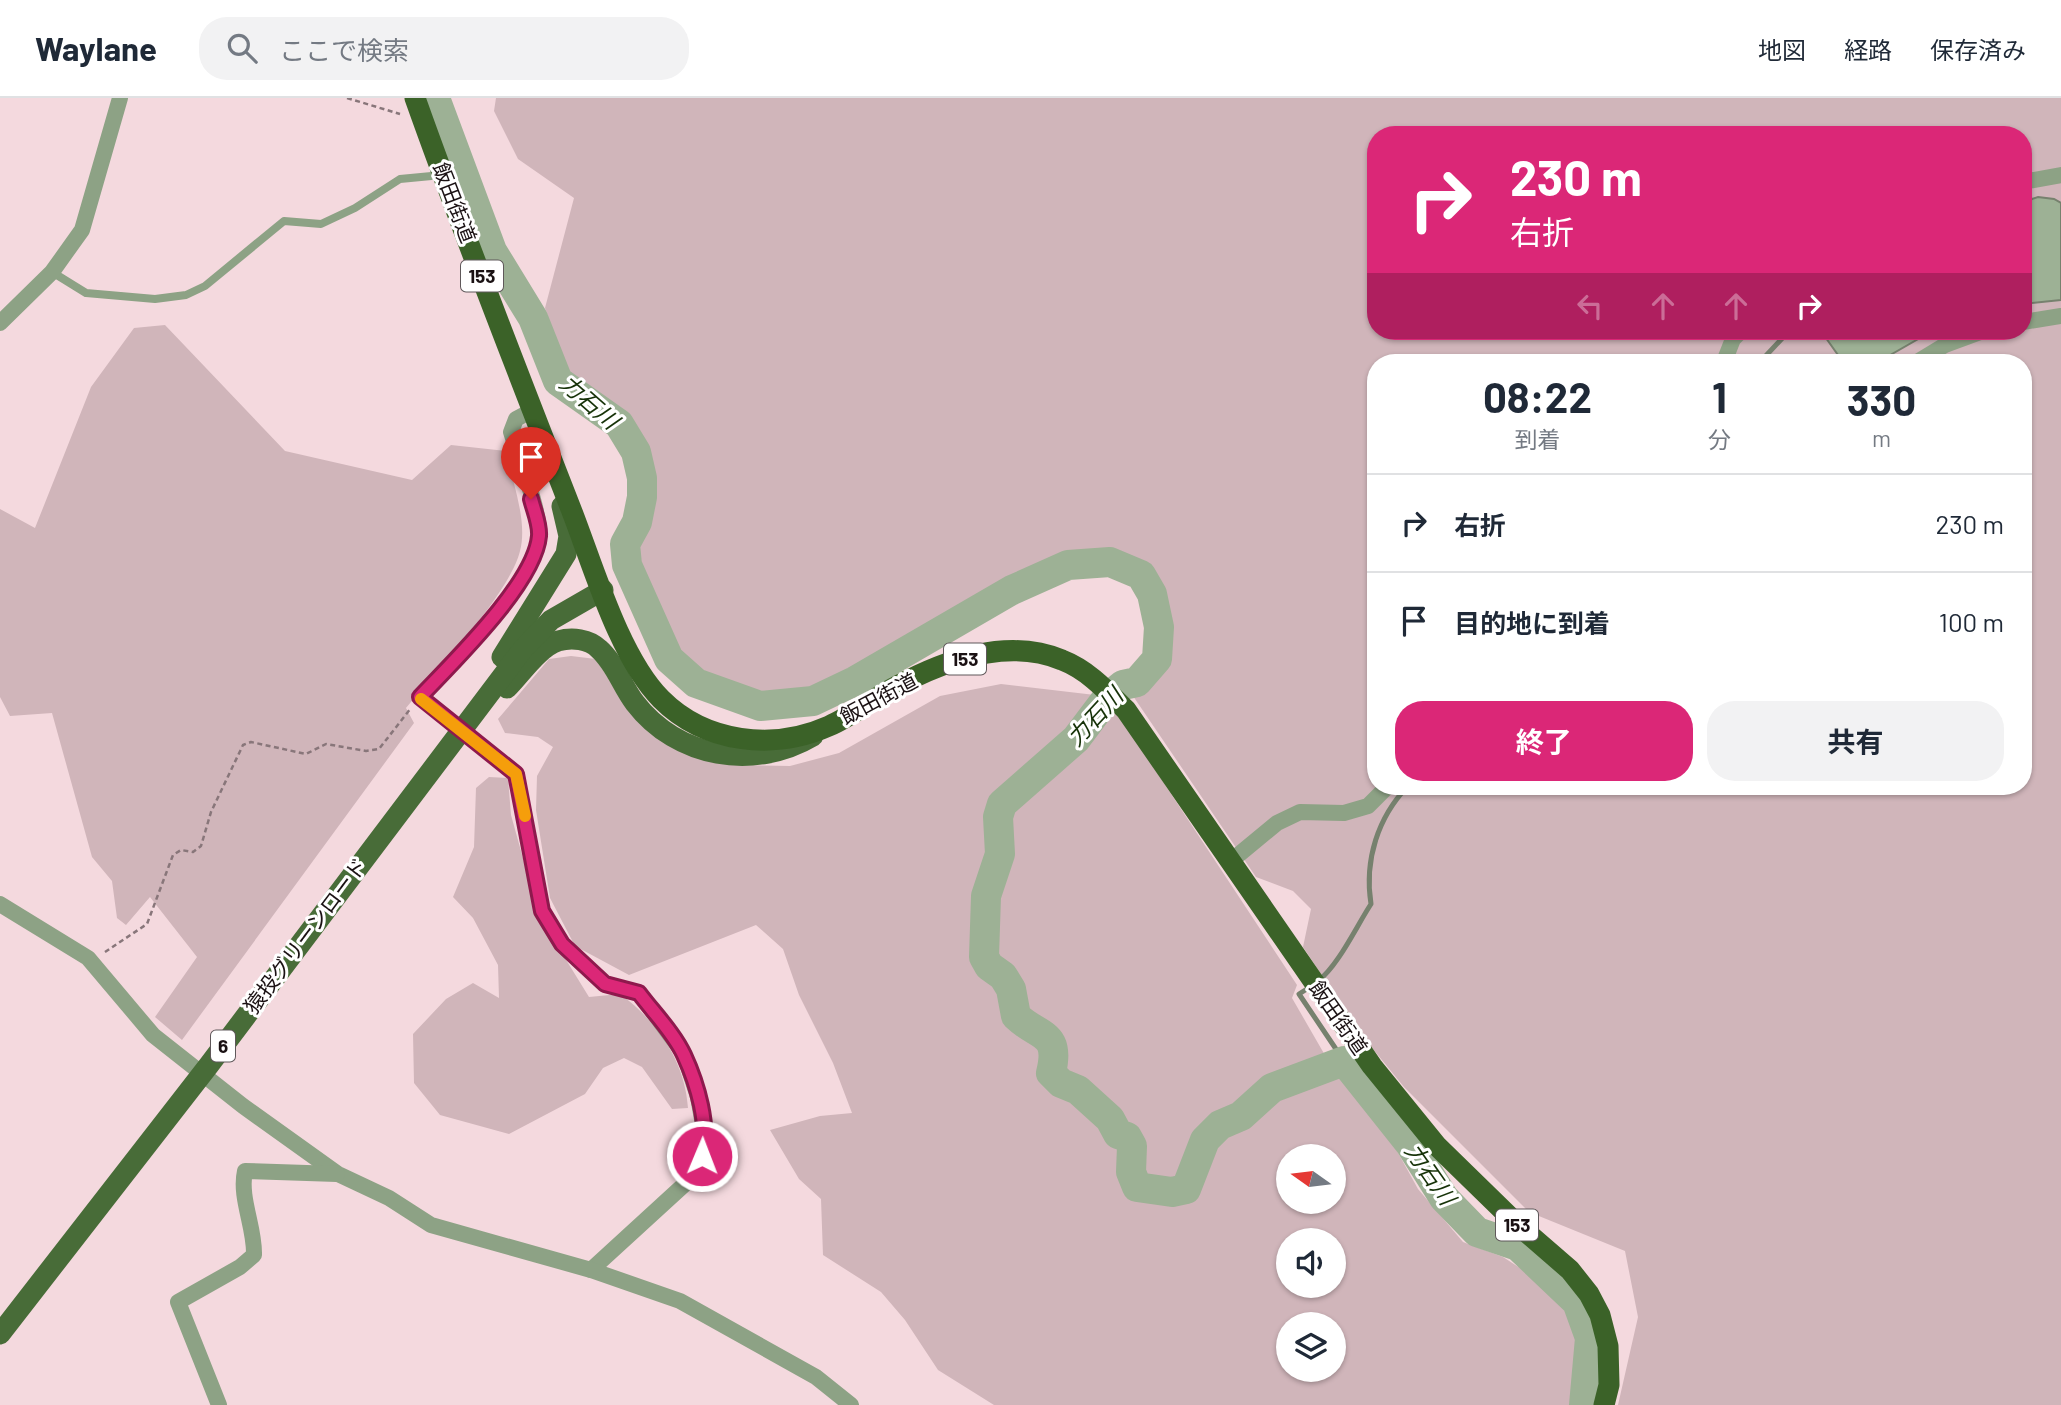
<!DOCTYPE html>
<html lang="ja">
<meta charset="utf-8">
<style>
body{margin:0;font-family:Barlow,"Noto Sans JP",sans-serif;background:#f2f2f3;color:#1f2937;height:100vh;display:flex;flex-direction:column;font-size:26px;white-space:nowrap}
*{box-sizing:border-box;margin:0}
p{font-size:23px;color:#747a83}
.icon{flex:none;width:38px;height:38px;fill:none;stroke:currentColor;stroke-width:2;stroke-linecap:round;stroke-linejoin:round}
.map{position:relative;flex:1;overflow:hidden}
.sheet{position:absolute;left:1367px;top:256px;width:665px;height:441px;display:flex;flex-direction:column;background:#fff;border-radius:28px;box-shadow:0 2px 5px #0004}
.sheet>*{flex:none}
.top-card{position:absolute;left:1367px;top:28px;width:665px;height:214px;border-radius:28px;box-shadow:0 2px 5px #0004;background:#db2777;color:#fff;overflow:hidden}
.needle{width:46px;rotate:284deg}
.fabs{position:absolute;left:1276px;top:1046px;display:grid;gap:14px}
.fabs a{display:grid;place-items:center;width:70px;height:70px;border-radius:50%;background:#fff;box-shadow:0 2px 5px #0004;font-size:35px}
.pin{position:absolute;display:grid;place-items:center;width:60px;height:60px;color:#fff;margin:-72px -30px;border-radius:50% 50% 50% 0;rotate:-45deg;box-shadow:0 0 7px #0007}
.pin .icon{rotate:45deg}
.me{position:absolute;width:77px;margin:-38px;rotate:1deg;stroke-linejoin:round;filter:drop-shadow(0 0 5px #0008)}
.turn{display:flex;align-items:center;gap:24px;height:147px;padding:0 28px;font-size:32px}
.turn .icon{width:91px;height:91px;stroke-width:2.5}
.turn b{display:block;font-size:49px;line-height:60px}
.lanes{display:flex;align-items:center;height:66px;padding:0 28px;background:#0003;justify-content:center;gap:35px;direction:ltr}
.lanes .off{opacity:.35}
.eta{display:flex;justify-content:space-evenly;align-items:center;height:119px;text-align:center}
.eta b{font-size:42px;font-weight:700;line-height:49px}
.action{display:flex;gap:14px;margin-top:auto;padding:14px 28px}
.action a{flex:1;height:80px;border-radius:28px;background:#db2777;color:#fff;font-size:28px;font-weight:700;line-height:80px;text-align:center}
.action a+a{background:#f2f2f3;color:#1f2937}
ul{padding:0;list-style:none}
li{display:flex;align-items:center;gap:21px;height:98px;padding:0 28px;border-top:2px solid #e0e1e3}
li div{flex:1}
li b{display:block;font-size:26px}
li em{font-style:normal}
header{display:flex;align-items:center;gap:42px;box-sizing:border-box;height:98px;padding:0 35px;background:#fff;border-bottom:2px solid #e0e1e3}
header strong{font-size:33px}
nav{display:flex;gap:38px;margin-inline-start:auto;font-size:24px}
.search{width:490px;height:63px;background:#f2f2f3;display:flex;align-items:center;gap:18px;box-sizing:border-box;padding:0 24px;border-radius:28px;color:#747a83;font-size:26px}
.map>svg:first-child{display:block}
</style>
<header>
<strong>Waylane</strong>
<div class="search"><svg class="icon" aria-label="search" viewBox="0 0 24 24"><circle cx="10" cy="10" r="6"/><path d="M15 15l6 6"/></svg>ここで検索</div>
<nav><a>地図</a><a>経路</a><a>保存済み</a></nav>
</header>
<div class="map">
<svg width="2061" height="1307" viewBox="0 0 2061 1307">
<rect width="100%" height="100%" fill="#f4d9de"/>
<!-- green -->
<g fill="#d0b5ba" fill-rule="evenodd">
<path d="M496,0H2061V105C2049,97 2037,100 2023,104V37H1376V233H1821L1844,264H1376V688H2023V264H1875L1932,233H2023V206L2061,202V1307H1618L1638,1219L1625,1153L1529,1114L1404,989L1364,940L1303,849L1311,811L1293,793L1256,779L1133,598L1157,567L1163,552L1160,492L1141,469L1112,458L1075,457L1013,484L863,567L838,586L795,602L767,603L738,595L675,558L658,534L640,494L634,457L652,390L639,338L610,310L570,282L545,210L574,100L518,61L494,13Z"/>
<path d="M165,227L285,353L412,382L451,347L506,353C512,383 528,423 520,453C510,495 436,573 406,610L414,625L182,942L155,919L197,859L150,799L126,827L117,820L112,783L92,759L52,615L10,618L0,599V411L35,430L91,289L134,230Z"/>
<path d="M571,558L596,561L616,593L739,667L790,668L839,655L940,598L1001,586L1095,597L1121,620L1297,887L1292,900L1326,959L1324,971L1354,989L1391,1042L1418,1091L1463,1144L1503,1159L1520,1170L1561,1201L1575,1219L1580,1270L1569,1307H994L938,1272L905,1222L881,1194L823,1157L821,1101L799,1081L770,1032L820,1018L852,1015L833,965L799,897L783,851L756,827L629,877L575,848L550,800L536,712L537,678L553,649L538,639L505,635L498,621L549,561ZM1288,1059H1334V1104H1288ZM1288,1143H1334V1188H1288ZM1288,1227H1334V1272H1288Z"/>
<path d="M489,679L508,680L511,717L539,818L589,899L620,896C657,923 685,963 688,1010L672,1011L642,969L624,960L603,970L585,996L509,1036L440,1017L414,985L413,936L446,901L473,885L499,900L498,867L473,820L453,799L474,749L476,690Z"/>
</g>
<!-- water -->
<g fill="#9db195" stroke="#76816e" stroke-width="2">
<polygon points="2038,99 2054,101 2061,105 2061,202 2023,206 2023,104"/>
<polygon points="1821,233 1932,233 1878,264 1843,264"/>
</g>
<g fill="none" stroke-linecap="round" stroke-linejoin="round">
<!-- stream -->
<g stroke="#76816e" stroke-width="5">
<polyline points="1760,264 1789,233"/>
<path d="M1318,883C1338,868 1356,829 1371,806C1364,762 1378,719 1408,688"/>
<polyline points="1310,889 1299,896 1344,963"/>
</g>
<!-- river -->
<path stroke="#9db195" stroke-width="30" d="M435,0L492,153L533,220L558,283L619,326L636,354L642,380V399L637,424L625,446L627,467L669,561L696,585L760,608L813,603L855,583L1012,492L1068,467L1110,464L1141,477L1152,496L1159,529L1157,561L1137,584L1123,587L1107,600L1076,641L1002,706L998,719L1000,756L986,798L984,859L989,868L1003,878L1011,891L1016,918C1039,940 1061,933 1051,975L1061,985L1078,992L1110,1021L1118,1036L1127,1039L1132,1048L1131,1074L1137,1089L1172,1094L1186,1091L1205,1042L1220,1027L1241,1018L1272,990L1344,963L1410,1046L1444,1100L1477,1134L1518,1148L1577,1204L1590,1240L1584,1307"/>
<!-- path -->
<g stroke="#88767a" stroke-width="2.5" stroke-dasharray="5 3.5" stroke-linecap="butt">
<polyline points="347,0 400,16"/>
<polyline points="105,854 147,826 173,757 181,752 193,754 201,748 211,714 243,647 251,644 306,656 326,646 366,653 379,651 411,610"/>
</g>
<!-- service -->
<polyline stroke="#8da285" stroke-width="8" points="52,174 86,195 155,201 186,197 205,188 284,123 321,126 355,110 400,81 442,77"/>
<!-- minor -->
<g stroke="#8da285" stroke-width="16">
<polyline points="2023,84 2061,77"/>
<polyline points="2023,224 2061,218"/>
<polyline points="0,225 52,174 82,132 120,0"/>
<polyline points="1724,264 1733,241 1741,233"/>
<polyline points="1917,264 1945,247 1983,233"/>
<path d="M533,312L516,321L511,334C519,360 540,412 539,437C537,483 451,565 420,599L516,676L542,813L562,847L605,886L639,895L684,956L698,999L706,1043L698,1074L591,1172"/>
<polyline points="1231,763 1277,725 1300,714 1344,715 1368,708 1388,688"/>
<polyline points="0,806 88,860 153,937 243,1008 338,1076 389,1100 431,1127 591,1172 680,1203 816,1279 851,1307"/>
<path d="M219,1307L178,1204L240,1169L254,1157C255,1129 239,1100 245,1073L337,1076"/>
</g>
<!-- primary -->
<g stroke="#486c38" stroke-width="21">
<polyline points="502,559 566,456 569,438 562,408"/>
<path d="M507,590C521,576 539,549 558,543C572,539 589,541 599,551C615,565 622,588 635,605C677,660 754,673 813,638"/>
<polyline points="0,1236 209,967 523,551 551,522 603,492"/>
</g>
<!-- trunk -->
<path stroke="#3b6228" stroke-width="21" d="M415,0C464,138 518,275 571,411C593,467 619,559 661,601C705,645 773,653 829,628C852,618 872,601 895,589C945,562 1007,539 1062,562C1088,572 1107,593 1126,612L1372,968L1437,1048L1518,1127L1570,1172L1589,1196L1600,1217L1608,1248L1609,1287L1604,1307"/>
</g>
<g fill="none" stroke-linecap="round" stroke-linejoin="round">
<defs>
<path id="route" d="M531,401C534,413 540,426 539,438C535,485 452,565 420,599L516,676L542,813L562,846L605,886L639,895C653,914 674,935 684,957C697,985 710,1028 702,1058"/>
</defs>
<!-- route casing -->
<use href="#route" stroke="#8e194d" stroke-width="18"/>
<!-- route -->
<use href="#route" stroke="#db2777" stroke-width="12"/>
<!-- slow -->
<polyline stroke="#f59e0b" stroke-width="12" points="421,601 516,676 525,718"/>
</g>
<g text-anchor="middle" stroke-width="6" stroke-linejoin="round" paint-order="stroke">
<!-- shield labels -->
<g fill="#fff" stroke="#5f585a" stroke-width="2">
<rect x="461" y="162.5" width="42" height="31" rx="5"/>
<rect x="944" y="545.5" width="42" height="31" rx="5"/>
<rect x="211" y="932.5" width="24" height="31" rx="5"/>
<rect x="1496" y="1111.5" width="42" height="31" rx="5"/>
</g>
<g font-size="19" font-weight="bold" fill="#1a1113">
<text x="482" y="185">153</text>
<text x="965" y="568">153</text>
<text x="223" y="955">6</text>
<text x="1517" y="1134">153</text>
</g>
<!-- street labels -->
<g font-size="21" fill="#1a1113" stroke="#fff">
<text transform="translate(454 105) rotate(69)" y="7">飯田街道</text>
<text transform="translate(879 601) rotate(-28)" y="7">飯田街道</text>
<text transform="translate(306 838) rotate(-53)" y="7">猿投グリーンロード</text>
<text transform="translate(1338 920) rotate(55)" y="7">飯田街道</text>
</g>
<!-- water labels -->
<g font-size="23" font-style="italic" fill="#163208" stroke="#fff">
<text transform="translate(589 304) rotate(41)" y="8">力石川</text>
<text transform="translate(1095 619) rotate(-47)" y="8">力石川</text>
<text transform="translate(1430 1076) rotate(55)" y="8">力石川</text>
</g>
</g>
</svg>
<div class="fabs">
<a><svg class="needle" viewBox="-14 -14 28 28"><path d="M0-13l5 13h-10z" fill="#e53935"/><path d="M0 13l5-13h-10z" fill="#747a83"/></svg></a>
<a><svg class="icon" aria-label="sound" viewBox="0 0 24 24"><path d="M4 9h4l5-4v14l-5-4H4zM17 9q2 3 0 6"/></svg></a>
<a><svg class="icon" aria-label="layers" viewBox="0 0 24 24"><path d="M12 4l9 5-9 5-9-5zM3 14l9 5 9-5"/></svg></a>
</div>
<div class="pin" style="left:531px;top:401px;background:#d93025"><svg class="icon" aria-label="arrive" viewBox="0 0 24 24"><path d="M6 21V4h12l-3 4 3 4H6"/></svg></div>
<svg class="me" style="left:702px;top:1058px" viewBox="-20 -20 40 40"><circle r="17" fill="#db2777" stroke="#fff" stroke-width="3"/><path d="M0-11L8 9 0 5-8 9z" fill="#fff"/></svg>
<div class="top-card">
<div class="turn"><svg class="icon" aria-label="right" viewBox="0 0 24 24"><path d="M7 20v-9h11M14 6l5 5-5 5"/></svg><div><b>230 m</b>右折</div></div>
<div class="lanes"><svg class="icon off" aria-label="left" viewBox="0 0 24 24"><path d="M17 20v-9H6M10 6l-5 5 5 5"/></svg><svg class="icon off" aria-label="ahead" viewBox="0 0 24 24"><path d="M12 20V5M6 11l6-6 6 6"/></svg><svg class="icon off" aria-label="ahead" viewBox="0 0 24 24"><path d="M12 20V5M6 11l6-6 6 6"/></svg><svg class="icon" aria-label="right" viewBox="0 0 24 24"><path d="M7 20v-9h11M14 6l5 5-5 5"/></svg></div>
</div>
<section class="sheet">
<div class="eta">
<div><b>08:22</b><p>到着</p></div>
<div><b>1</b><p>分</p></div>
<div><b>330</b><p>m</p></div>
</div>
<ul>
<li><svg class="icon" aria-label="right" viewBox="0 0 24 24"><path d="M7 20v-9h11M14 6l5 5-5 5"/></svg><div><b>右折</b></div><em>230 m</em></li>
<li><svg class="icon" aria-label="arrive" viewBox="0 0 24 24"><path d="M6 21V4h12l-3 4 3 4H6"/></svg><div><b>目的地に到着</b></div><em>100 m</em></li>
</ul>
<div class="action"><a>終了</a><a>共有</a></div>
</section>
</div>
